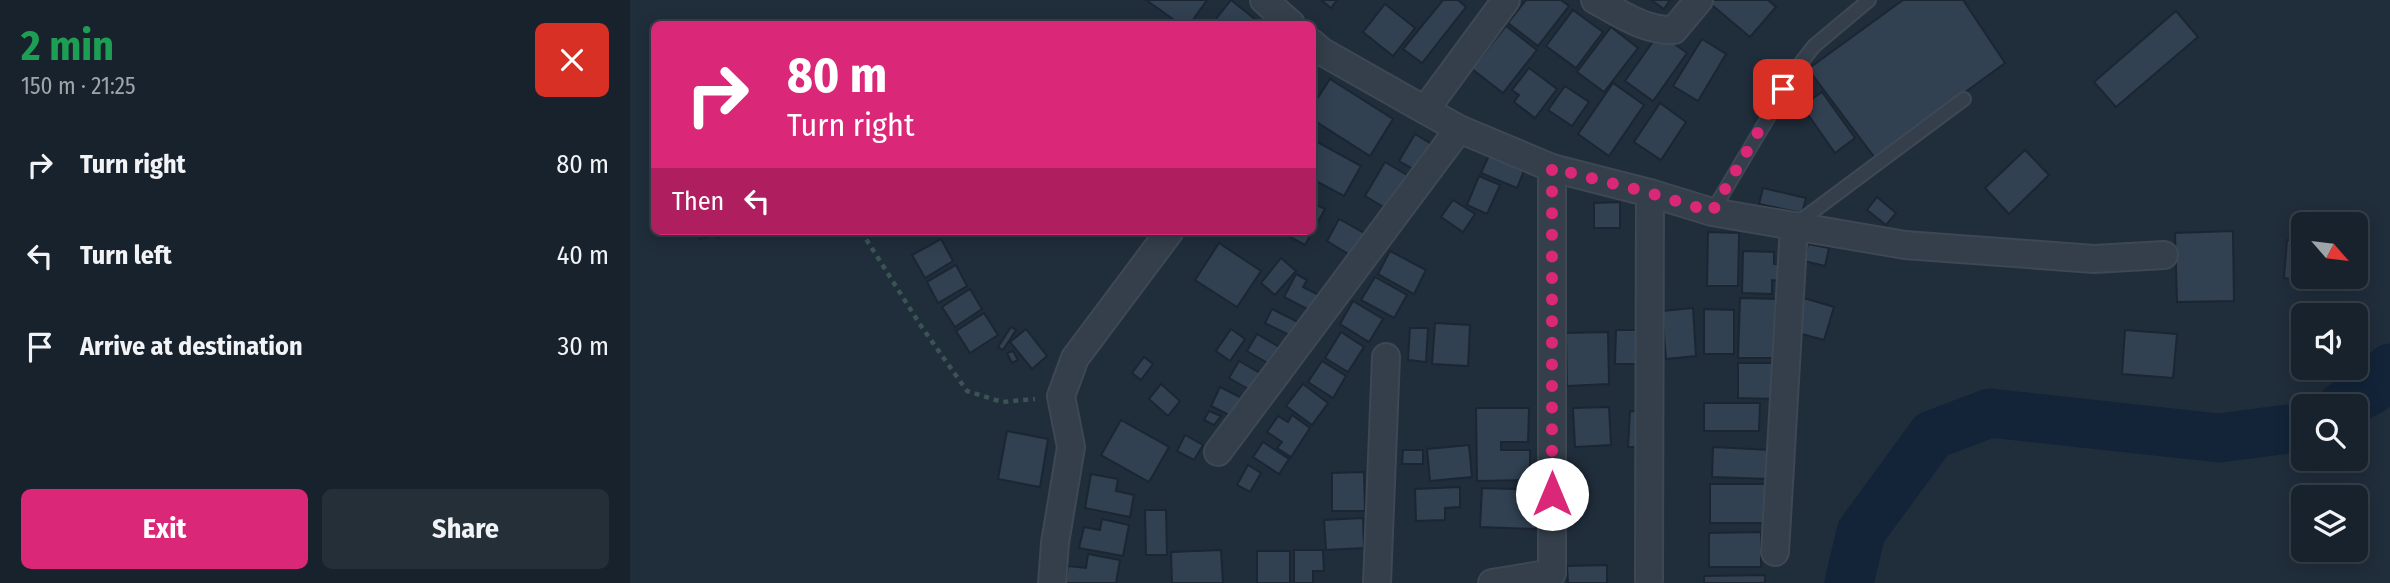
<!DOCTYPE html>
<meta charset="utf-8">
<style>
body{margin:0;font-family:"Fira Sans Condensed",sans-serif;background:#252f38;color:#f1f3f6;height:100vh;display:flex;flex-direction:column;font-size:26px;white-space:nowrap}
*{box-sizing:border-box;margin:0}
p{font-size:23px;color:#9fa4a9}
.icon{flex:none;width:38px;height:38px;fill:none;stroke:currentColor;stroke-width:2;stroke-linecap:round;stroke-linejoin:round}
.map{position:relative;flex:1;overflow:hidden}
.drawer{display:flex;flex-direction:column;background:#18222c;width:630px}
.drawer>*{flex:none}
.banner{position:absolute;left:21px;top:21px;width:665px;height:214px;border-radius:10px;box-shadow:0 4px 18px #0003,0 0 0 2px #363f48;background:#db2777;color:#fff;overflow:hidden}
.needle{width:46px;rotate:118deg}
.tools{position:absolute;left:1661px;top:212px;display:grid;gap:14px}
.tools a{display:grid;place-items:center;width:77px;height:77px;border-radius:10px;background:#18222c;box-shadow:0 4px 18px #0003,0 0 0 2px #363f48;font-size:35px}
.pin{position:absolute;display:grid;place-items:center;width:60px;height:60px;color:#fff;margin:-30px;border-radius:14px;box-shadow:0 4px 10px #0006}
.me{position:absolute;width:77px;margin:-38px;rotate:0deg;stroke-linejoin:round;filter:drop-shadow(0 0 5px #0008)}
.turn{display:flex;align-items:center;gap:24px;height:147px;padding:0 21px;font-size:32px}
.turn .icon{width:91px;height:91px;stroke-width:2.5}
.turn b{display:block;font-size:49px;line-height:60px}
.then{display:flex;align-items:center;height:66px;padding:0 21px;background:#0003;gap:14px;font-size:26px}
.round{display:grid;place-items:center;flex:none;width:74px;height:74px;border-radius:10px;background:#252f38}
.summary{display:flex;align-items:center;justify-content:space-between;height:119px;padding:0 21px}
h1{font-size:42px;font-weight:700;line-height:52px;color:#1e9e55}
.cta{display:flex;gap:14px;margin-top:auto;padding:14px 21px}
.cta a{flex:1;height:80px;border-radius:10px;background:#db2777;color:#fff;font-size:28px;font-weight:700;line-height:80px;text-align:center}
.cta a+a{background:#252f38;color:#f1f3f6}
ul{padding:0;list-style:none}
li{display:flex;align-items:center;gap:21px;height:91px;padding:0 21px}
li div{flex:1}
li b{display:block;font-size:26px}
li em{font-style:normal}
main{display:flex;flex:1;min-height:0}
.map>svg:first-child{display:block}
</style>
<main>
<section class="drawer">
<div class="summary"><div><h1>2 min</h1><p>150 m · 21:25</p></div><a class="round" style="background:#d93025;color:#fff"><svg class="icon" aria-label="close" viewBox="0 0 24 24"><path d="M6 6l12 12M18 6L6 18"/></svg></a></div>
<ul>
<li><svg class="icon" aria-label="right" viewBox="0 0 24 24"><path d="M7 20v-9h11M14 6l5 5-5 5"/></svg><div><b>Turn right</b></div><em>80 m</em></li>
<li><svg class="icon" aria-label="left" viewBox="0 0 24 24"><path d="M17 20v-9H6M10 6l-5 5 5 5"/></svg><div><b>Turn left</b></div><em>40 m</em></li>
<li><svg class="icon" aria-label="arrive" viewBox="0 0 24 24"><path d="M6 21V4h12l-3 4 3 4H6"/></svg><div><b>Arrive at destination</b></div><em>30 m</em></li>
</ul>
<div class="cta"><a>Exit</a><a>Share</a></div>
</section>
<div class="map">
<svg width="1760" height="583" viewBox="0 0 1760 583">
<rect width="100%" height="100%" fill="#202d3b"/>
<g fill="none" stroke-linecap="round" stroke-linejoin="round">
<!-- river -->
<g stroke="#132439" stroke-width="49">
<polyline points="1712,406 1743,389 1760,368"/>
<polyline points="1219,583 1231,532 1302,435 1360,413 1589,438 1673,427"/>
</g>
</g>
<!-- building -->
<g fill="#314152" stroke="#1b2632" stroke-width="2">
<polygon points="516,0 577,0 560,24 550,24"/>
<polygon points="601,0 631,24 582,24"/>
<polygon points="691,0 707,0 701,8"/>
<polygon points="813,0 828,0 836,7 792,63 773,49"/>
<polygon points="896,0 931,0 939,6 908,46 878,23"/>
<polygon points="1021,0 1040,0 1034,9"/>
<polygon points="1076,0 1138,0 1146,7 1120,37"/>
<polygon points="1273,0 1333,0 1375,63 1245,158 1178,69"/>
<polygon points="755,4 785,28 763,56 733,32"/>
<polygon points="943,10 973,32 946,68 916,46"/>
<polygon points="1546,11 1568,37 1486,107 1464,82"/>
<polygon points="876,26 907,50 873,93 842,69"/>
<polygon points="981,27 1008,48 974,92 947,72"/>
<polygon points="1029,33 1057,53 1023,101 995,81"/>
<polygon points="1072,39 1096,54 1068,101 1043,86"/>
<polygon points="899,68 927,89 905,118 884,102 889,95 882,90"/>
<polygon points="700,79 763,119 740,156 682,119 682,107"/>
<polygon points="983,83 1014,105 979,156 948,134"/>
<polygon points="935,86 959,102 942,126 918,110"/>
<polygon points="1192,92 1225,138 1205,153 1172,106"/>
<polygon points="1030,103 1056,122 1031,160 1004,142"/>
<polygon points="785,134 803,145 787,171 769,161"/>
<polygon points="682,139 731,166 714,196 682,179"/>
<polygon points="1395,150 1419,175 1379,214 1355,188"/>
<polygon points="860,153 895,168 887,188 851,173"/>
<polygon points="755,162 782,178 762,212 735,196"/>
<polygon points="849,176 870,185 857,214 837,205"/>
<polygon points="1133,188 1176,198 1172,213 1129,204"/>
<polygon points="1247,197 1266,213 1256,225 1237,210"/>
<polygon points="823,200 845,214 833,232 811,217"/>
<polygon points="990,202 990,228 964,228 964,203"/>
<polygon points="682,203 695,209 675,245 649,231 682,231"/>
<polygon points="709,219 736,234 723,257 697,241"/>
<polygon points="67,231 84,231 88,237 82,235 70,239"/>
<polygon points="1603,231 1604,301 1547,302 1545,233"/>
<polygon points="1078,232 1109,233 1108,286 1077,286"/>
<polygon points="311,239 323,261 295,278 282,255"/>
<polygon points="1657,240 1673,241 1673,276 1684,276 1684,281 1654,278"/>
<polygon points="589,243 631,271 607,307 565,280"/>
<polygon points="1178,244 1199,248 1195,266 1174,261"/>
<polygon points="760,251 796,270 784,294 748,274"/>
<polygon points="1113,251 1144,252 1144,264 1151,265 1151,281 1142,280 1142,294 1112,293"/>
<polygon points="651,258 666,271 645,295 631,283"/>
<polygon points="326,265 337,286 308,303 297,282"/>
<polygon points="666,274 677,280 673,287 689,295 681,311 654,297"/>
<polygon points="745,277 777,295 764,318 731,300"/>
<polygon points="340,289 352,309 325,327 312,307"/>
<polygon points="1110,298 1148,299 1147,358 1108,358"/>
<polygon points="1174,298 1204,307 1194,340 1164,332"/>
<polygon points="723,301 753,319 739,342 710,324"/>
<polygon points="1063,308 1066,356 1036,359 1032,311"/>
<polygon points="642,309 668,322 661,336 635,323"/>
<polygon points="1074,309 1104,310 1104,354 1074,354"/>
<polygon points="354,313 368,335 340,353 326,331"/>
<polygon points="805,323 840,325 838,366 802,364"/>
<polygon points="381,327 386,330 373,350 368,347"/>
<polygon points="780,328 798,328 796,362 778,360"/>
<polygon points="396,329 417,356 402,369 380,342"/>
<polygon points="601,329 615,339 600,361 586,351"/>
<polygon points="986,330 1011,330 1011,364 985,364"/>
<polygon points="1495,330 1547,334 1543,378 1492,374"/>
<polygon points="711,332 734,347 718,372 695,358"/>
<polygon points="978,332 979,384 937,386 936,333"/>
<polygon points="627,334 651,348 641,365 617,351"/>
<polygon points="383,351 388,360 382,363 377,353"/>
<polygon points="514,357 523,364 511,380 502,373"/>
<polygon points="609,361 630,373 620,390 599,378"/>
<polygon points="692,361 716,376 703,398 678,382"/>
<polygon points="1108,363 1146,363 1146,399 1108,398"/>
<polygon points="531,384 550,401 538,416 519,399"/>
<polygon points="673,384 698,403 682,425 656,406"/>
<polygon points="590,387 612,398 603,417 581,406"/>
<polygon points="1074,403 1130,403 1129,431 1074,431"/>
<polygon points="979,407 981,445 945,447 943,408"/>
<polygon points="846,408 899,408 898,442 871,442 871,450 900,450 900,480 847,481"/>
<polygon points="579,411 591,416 584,425 574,420"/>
<polygon points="1000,411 1015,412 1012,447 998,447"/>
<polygon points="662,415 680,428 661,457 647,448 652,442 637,432 648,416 658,422"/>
<polygon points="491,420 539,447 519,482 471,455"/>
<polygon points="377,431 418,439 410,487 368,479"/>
<polygon points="555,435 573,445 564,460 547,451"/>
<polygon points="633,442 659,459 649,474 623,457"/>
<polygon points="839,445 842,477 800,481 797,449"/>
<polygon points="1083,447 1140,450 1139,479 1082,477"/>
<polygon points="773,450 793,450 793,464 772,464"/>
<polygon points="618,465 631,473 620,492 607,485"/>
<polygon points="734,472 735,511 702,511 702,473"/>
<polygon points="461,474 488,479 486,491 504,495 500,517 455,508"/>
<polygon points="1080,484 1135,484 1136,523 1080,523"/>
<polygon points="830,487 830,507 815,508 815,520 786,521 785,489"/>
<polygon points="852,488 908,490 906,529 850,527"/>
<polygon points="515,510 536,510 537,555 516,555"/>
<polygon points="733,518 734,548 696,550 694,520"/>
<polygon points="472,519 499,525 493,556 449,548 454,527 470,530"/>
<polygon points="1131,532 1131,567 1079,567 1079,533"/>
<polygon points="591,550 593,583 542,583 541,552"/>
<polygon points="664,550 693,550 694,571 683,571 683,583 664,583"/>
<rect x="627" y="551" width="33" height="32"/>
<polygon points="458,554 490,560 486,583 435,583 438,566 456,568"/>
<polygon points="977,565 977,583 938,583 937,566"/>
<polygon points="1135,575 1135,583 1074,583 1074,576"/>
</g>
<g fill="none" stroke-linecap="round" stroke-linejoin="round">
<defs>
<g id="lane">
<polyline points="1082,212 1170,64 1184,46 1239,0"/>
<polyline points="1166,224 1334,99"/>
</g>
<g id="street">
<polyline points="634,0 661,24"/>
<path d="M965,0C990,13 1014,31 1044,30L1069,0"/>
<polyline points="682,43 691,51 795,110 876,0"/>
<polyline points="795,110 829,129 922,168 1020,193 1082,212 1275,245 1464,259 1534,255"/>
<polyline points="588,452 829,129"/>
<polyline points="1145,552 1164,226"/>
<polyline points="1019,580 1020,193"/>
<polyline points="422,583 425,543 441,447 431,396 445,358 540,231"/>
<polyline points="747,583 756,357"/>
<polyline points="862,583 922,573 922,168"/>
</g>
</defs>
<!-- lane casing -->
<use href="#lane" stroke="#3d4854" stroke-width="16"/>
<!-- street casing -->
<use href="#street" stroke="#3d4854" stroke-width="30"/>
<!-- path -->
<polyline stroke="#3a5454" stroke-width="4.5" stroke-dasharray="5 5" stroke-linecap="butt" points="231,231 291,326 337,391 372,402 405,399"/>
<!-- lane -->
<use href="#lane" stroke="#343f4b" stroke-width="12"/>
<!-- street -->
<use href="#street" stroke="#343f4b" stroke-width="26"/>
</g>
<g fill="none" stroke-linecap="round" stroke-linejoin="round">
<!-- route -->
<polyline stroke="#db2777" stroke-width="12" stroke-dasharray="0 21.6" points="922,494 922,168 1020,193 1082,212 1153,89"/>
</g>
</svg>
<div class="tools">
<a><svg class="needle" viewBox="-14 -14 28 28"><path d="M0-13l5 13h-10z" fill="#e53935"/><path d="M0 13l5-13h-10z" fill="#9fa4a9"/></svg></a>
<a><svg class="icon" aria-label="sound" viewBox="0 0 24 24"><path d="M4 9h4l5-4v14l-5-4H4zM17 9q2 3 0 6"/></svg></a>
<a><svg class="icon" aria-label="search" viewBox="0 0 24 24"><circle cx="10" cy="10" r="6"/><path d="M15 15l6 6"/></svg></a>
<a><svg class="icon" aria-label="layers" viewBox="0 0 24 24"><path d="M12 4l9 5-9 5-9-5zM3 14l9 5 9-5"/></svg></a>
</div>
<div class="pin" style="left:1153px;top:89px;background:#d93025"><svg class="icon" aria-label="arrive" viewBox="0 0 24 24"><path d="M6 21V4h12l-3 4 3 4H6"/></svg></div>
<svg class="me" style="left:922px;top:494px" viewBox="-20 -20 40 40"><circle r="19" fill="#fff"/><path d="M0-13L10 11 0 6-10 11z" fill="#db2777"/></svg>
<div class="banner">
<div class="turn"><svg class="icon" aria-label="right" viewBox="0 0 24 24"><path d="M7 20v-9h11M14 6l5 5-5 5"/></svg><div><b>80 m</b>Turn right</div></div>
<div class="then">Then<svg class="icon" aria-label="left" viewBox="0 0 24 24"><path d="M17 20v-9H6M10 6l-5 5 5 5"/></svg></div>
</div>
</div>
</main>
